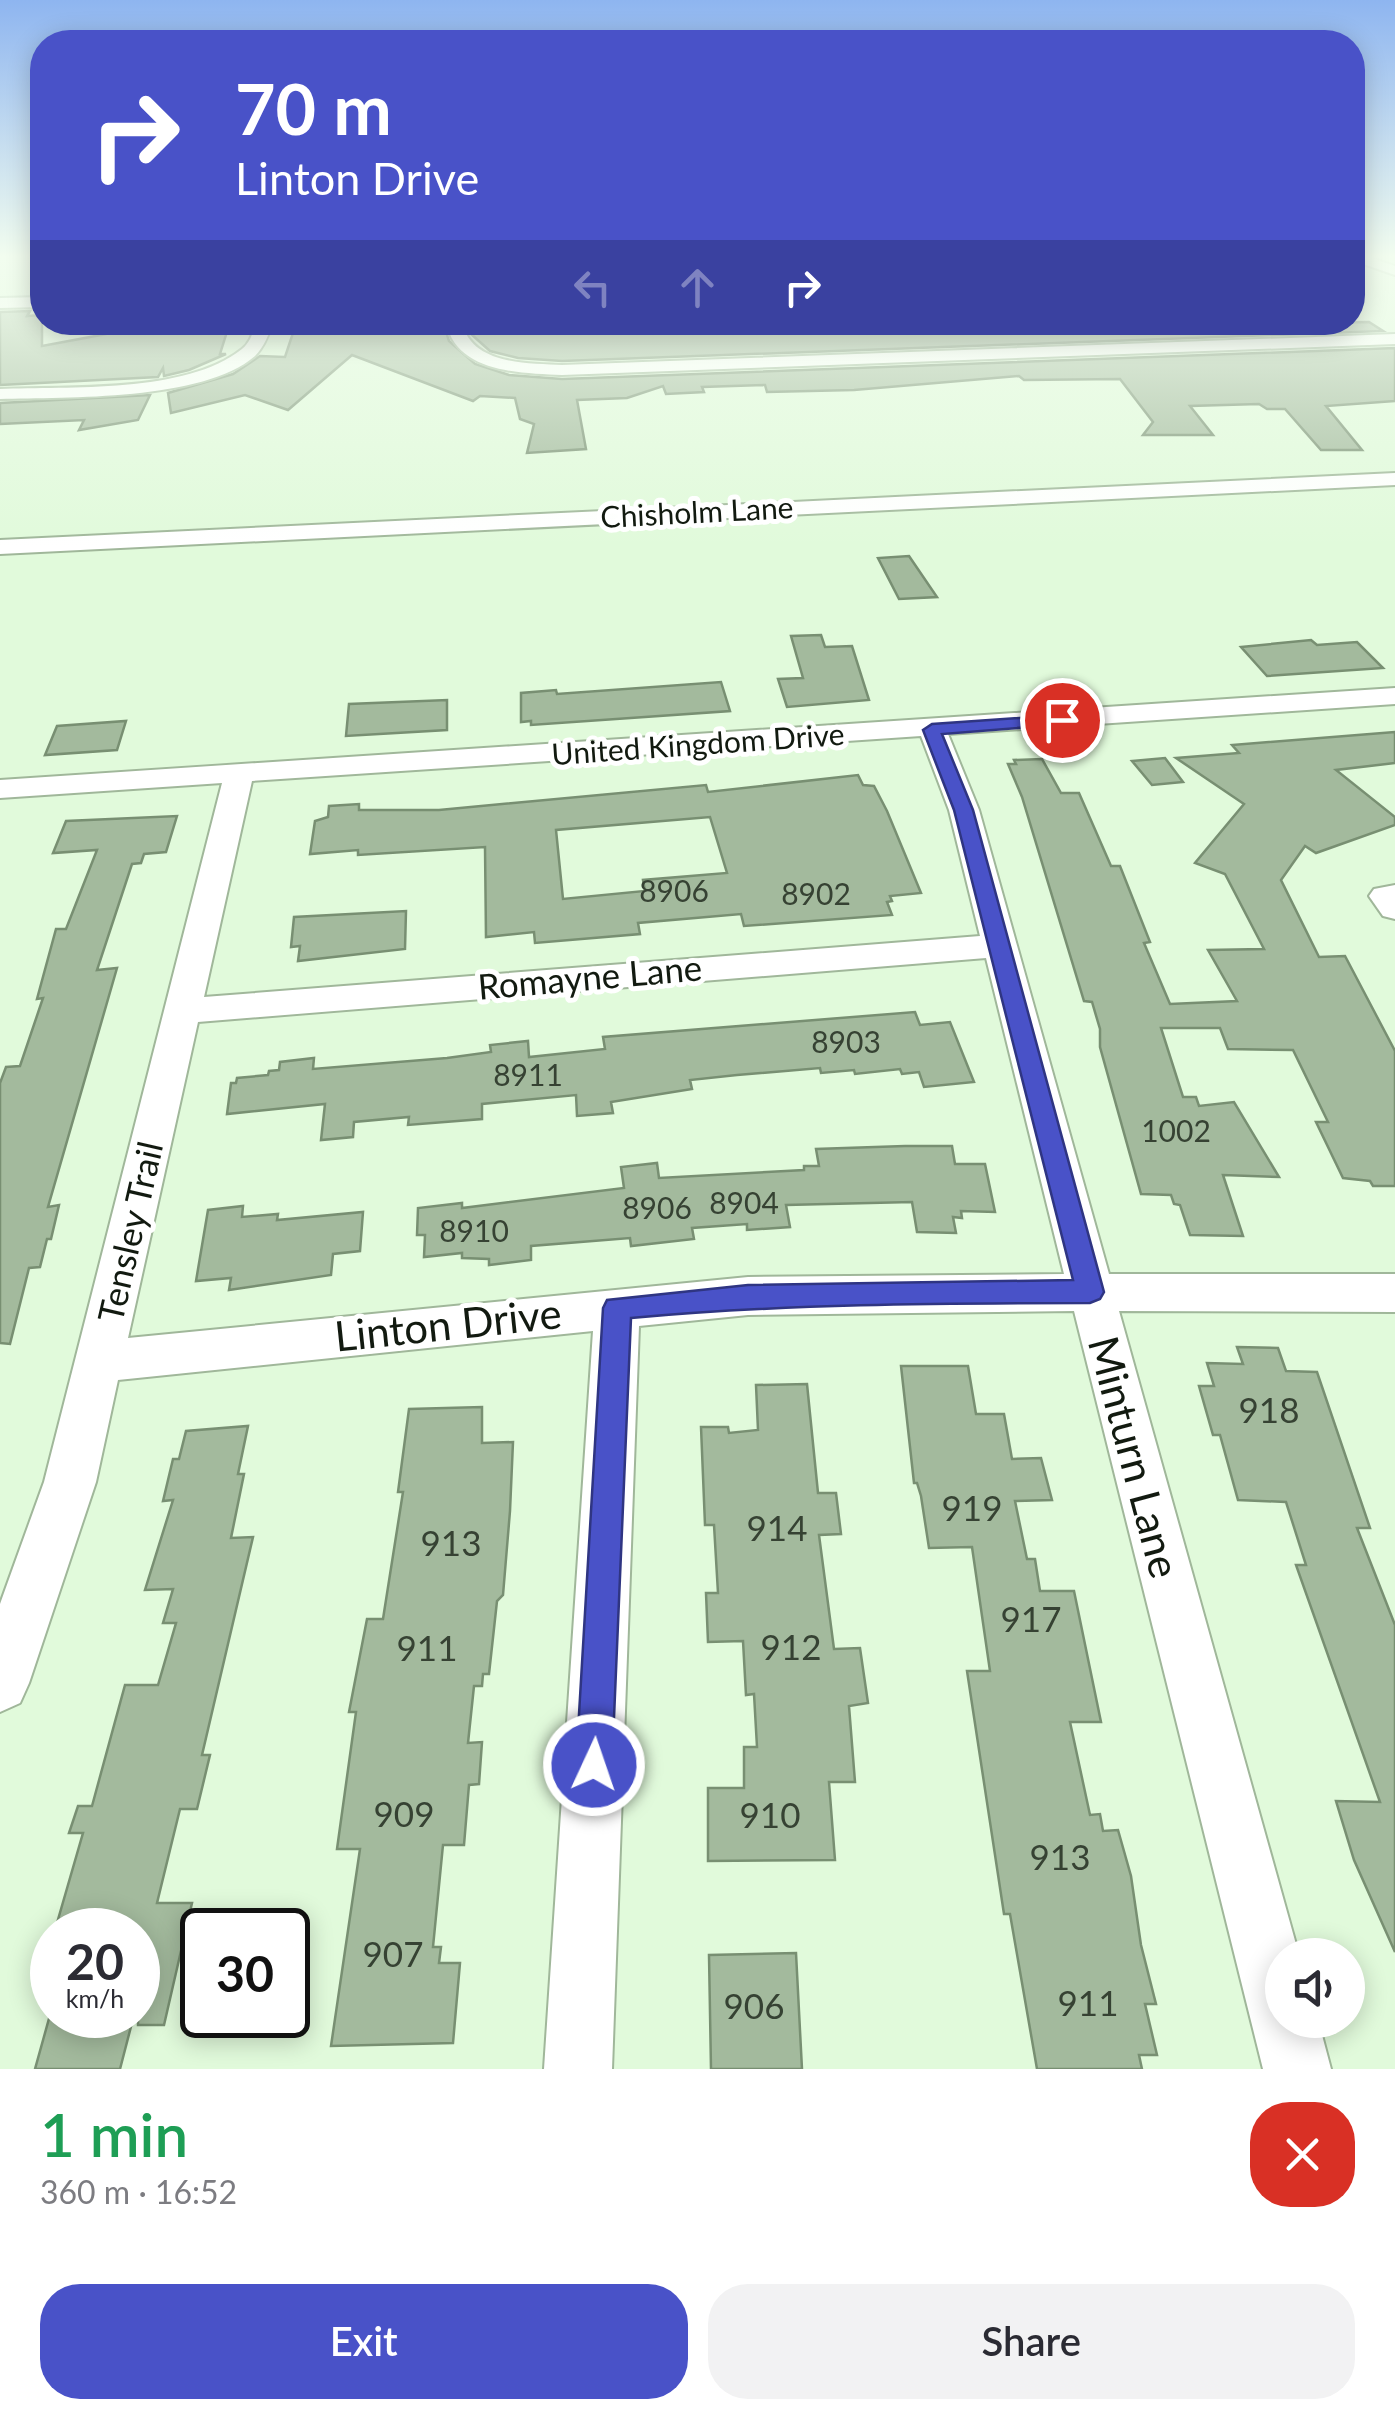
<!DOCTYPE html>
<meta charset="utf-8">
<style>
body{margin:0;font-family:Lato,sans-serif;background:#f2f2f3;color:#2b2b33;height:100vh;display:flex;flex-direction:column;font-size:38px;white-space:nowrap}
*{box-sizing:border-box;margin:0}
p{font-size:32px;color:#7c7c81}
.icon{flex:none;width:55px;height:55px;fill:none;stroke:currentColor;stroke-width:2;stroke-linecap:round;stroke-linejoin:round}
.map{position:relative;height:2069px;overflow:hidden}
.drawer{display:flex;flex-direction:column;background:#fff;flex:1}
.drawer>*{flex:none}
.top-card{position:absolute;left:30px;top:30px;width:1335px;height:305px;border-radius:40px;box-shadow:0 5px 25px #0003;background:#4952c8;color:#fff;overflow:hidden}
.controls{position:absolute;left:1265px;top:1938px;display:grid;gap:20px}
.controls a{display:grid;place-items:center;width:100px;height:100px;border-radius:50%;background:#fff;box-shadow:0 5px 25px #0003;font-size:50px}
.speed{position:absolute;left:30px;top:1908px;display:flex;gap:20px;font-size:50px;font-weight:700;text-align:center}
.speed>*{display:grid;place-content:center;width:130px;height:130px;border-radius:50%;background:#fff;box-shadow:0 5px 25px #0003;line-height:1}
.speed small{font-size:25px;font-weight:400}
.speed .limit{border:5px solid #111;border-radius:15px;background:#fff;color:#111}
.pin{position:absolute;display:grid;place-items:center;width:85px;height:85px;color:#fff;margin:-42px;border:5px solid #fff;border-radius:50%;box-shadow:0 2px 10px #0007}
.me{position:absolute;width:110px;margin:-55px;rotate:3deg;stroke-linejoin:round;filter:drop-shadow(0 0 8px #0008)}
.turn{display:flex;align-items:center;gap:35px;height:210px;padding:0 40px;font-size:45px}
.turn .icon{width:130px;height:130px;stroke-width:2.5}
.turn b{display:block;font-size:70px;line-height:85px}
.lanes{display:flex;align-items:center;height:95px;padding:0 40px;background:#0003;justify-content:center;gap:50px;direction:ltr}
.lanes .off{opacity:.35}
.round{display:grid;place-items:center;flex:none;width:105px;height:105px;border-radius:40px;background:#f2f2f3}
.headline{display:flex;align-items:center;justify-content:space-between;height:170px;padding:0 40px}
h1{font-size:60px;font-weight:600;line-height:75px;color:#1e9e55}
.button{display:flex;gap:20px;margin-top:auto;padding:20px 40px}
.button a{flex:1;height:115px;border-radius:40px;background:#4952c8;color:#fff;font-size:40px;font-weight:600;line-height:115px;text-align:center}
.button a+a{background:#f2f2f3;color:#2b2b33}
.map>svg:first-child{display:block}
</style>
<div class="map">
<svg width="1395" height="2069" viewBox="0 0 1395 2069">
<rect width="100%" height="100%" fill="#e1fadb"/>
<!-- building -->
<g fill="#a3ba9d" stroke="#788f72" stroke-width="2.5" fill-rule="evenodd">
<polygon points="30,311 27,316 42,315 42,346 106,334 120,322 230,322 220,354 226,354 189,370 164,376 163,368 158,377 0,385 0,312"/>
<polygon points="443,322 449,341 475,364 509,375 562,379 1395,348 1395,401 1326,406 1362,450 1321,450 1285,409 1267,409 1259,404 1190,406 1213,435 1143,435 1153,422 1120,379 1024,380 1019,376 854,390 767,392 765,385 702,387 704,392 666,394 663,386 627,398 577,400 586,449 527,453 534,424 520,419 515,398 480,396 473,401 352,355 288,410 245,395 171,413 168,393 233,374 260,356 285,357 294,330 305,329 307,323"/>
<polygon points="466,322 919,322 943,333 1184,324 1369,322 1383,331 562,361 518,358 490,351 471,334"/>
<polygon points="150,395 138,420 79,430 84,420 0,424 0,403"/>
<polygon points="909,556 937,597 899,599 878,558"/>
<polygon points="821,635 825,647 852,646 869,700 787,707 778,679 803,678 791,636"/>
<polygon points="1311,640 1317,645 1357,642 1383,668 1267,676 1241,647"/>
<polygon points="721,682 730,711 531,725 531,721 521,722 521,693 556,690 557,694"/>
<polygon points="447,700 447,730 346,736 349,704"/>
<polygon points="126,721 117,750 45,755 57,726"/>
<polygon points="1395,732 1395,763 1336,770 1395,817 1395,825 1316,853 1305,846 1281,880 1319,957 1345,956 1395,1051 1395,1186 1373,1186 1370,1181 1343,1178 1316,1122 1328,1122 1293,1050 1228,1049 1220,1028 1161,1028 1183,1097 1196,1097 1199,1106 1234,1102 1279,1177 1223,1175 1243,1236 1190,1235 1180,1205 1174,1204 1171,1195 1141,1194 1100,1047 1100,1029 1092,1002 1084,1001 1022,797 1008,764 1016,764 1014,760 1042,759 1061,793 1079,793 1111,866 1120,866 1150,942 1144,943 1170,1004 1237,1001 1208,950 1264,949 1225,874 1195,863 1244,804 1176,758 1239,753 1232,745"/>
<polygon points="1165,758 1183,782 1152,785 1132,761"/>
<path d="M858,775L863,785L874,786L887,811L921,893L890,896L892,901L887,902L892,915L744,926L741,914L638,923L640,934L535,943L534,932L486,937L485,847L358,855V850L310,854L315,821L328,817L329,806L359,804V810H439L706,785L708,792ZM710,817L727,873L643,880L645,891L563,899L556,830Z"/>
<polygon points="177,816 166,852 144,854 141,863 132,864 97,970 117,968 48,1207 59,1205 51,1239 47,1239 40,1267 29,1268 10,1344 0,1343 0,1083 6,1067 20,1066 43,998 37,999 56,929 66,929 97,850 53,853 66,821"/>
<polygon points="406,911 405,949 298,961 300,946 291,947 294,917"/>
<polygon points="915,1012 920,1025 950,1022 974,1082 924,1087 919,1072 902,1074 900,1069 855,1074 854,1070 821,1073 820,1068 737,1075 690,1080 692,1089 611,1102 613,1113 577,1116 576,1095 482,1104 482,1119 408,1125 409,1117 354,1122 353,1137 321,1140 325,1104 227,1114 231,1083 236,1083 237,1078 268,1075 269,1071 279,1070 280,1062 314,1058 313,1069 447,1058 491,1052 490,1045 528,1041 529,1057 605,1049 603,1037"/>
<polygon points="905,1146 952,1146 955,1164 985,1164 995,1212 961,1211 962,1218 953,1217 956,1233 917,1232 912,1202 786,1205 790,1227 747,1230 747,1224 692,1228 694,1239 631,1246 630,1238 531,1246 531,1260 489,1265 489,1259 462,1258 462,1253 424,1257 425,1235 417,1235 418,1208 462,1203 462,1208 624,1188 621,1167 657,1163 659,1178 804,1170 804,1166 819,1166 816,1149"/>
<polygon points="243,1206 242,1217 278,1214 277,1220 363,1212 360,1251 333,1254 331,1275 229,1290 231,1278 196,1281 208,1210"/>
<polygon points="1237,1347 1278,1348 1286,1371 1317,1372 1370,1528 1357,1528 1395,1625 1395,1952 1354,1860 1336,1801 1380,1802 1296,1565 1306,1565 1286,1502 1238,1500 1220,1435 1213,1435 1199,1386 1214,1386 1207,1363 1243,1364"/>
<polygon points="901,1366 968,1366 976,1414 1004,1414 1012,1459 1041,1458 1052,1500 1015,1501 1027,1559 1035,1559 1040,1591 1074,1591 1101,1722 1070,1722 1090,1815 1100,1814 1103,1831 1118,1830 1131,1876 1141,1945 1156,2004 1145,2004 1157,2055 1139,2055 1142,2069 1037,2069 1010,1914 1004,1914 967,1671 990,1671 972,1547 929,1548 921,1496 917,1483 914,1483"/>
<polygon points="807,1384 818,1493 836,1493 841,1534 819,1535 834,1649 860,1648 868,1703 849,1706 855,1782 829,1782 835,1860 708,1861 708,1788 744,1788 744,1747 757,1747 754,1694 746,1695 743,1641 708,1642 706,1593 718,1593 714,1525 705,1525 701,1427 728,1427 729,1433 758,1430 756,1385"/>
<polygon points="482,1407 482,1443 513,1442 510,1511 503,1595 497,1601 489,1674 483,1674 482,1686 474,1686 468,1743 482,1742 479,1784 469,1785 464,1845 443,1845 433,1947 441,1947 439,1963 460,1963 453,2043 331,2046 360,1849 337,1849 356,1712 349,1712 367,1619 383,1619 403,1492 398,1492 409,1409"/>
<polygon points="248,1426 238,1474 244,1474 231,1538 253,1537 202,1755 210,1755 197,1809 180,1809 157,1903 192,1903 164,2025 138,2025 138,1930 55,1930 83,1833 69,1833 78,1806 92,1806 125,1685 158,1685 176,1623 163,1623 173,1589 145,1590 173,1500 163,1501 173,1459 179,1459 186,1431"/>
<polygon points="796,1953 802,2069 711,2069 709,1955"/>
<polygon points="50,2015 134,2015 120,2069 35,2069"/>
</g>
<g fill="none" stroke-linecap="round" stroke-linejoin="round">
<defs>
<g id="street">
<polygon points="1352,257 1369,257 1395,266 1395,275 1352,260"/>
<polygon points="42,297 42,307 0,308 0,298"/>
<polygon points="57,322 73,322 62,333 54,328"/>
<path d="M257,322H273C269,334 264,347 255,356C203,401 67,397 0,399V389C68,386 186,394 242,349C250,343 253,332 257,322Z"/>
<path d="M446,322H462C471,365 527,363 562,365L1395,334V344L562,375C520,373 456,373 446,322Z"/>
<polygon points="1395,473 1395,485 0,554 0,540"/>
<path d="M1395,688V704L948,734L979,810L1109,1274H1395V1312L1119,1311L1299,1955H1282V2020H1318L1331,2069H1263L1074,1311L748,1315L639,1326L612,2069H544L593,1331L118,1380L96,1482L29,1683L20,1703L0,1712V1604L44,1482L222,783L0,798V780ZM921,736L949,810L980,936L204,997L252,781ZM986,958L1064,1274L748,1277L128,1338L198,1022Z"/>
<polygon points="1395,885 1395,919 1383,916 1369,896 1374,889"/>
</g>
</defs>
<!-- street casing -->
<use href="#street" stroke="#a0b79a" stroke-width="4"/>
<!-- street -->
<use href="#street" fill="#fff" fill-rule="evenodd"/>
</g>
<!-- sky -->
<linearGradient id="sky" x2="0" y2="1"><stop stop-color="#8eb5f0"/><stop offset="0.47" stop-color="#f2fdef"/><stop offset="1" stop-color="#f2fdef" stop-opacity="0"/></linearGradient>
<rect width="1395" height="546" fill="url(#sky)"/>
<!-- route -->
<path fill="#4952c8" stroke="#2f3582" stroke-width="2.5" d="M1062,715L1070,720L1068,724L942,734L973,810L1104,1292L1100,1299L1090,1303C936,1303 784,1304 631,1318L612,1765L607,1778L594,1783L581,1778L576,1765L603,1308L607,1300L748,1285L1073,1280L954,810L923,730L932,724Z"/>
<g text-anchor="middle" stroke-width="10" stroke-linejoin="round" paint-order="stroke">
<!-- far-street labels -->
<g font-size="30" fill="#121a10" stroke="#fff">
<text transform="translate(697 513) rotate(-3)" y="10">Chisholm Lane</text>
<text transform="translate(698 745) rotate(-4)" y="10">United Kingdom Drive</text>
</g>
<!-- number labels -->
<g font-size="30" fill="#364233">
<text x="674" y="902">8906</text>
<text x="816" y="905">8902</text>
<text x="846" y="1053">8903</text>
<text x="528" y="1086">8911</text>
<text x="1176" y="1142">1002</text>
<text x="744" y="1214">8904</text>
<text x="657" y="1219">8906</text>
<text x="474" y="1242">8910</text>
</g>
<!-- street labels -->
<g font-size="35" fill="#121a10" stroke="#fff">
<text transform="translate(590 978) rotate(-5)" y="12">Romayne Lane</text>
<text transform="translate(131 1232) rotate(-77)" y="12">Tensley Trail</text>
</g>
<!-- near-number labels -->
<g font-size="35" fill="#364233">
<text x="1269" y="1423">918</text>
<text x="972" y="1521">919</text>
<text x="777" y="1541">914</text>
<text x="451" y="1556">913</text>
<text x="1031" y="1632">917</text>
<text x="791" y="1660">912</text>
<text x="427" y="1661">911</text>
<text x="404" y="1827">909</text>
<text x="770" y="1828">910</text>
<text x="1060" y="1870">913</text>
<text x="393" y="1967">907</text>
<text x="1088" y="2016">911</text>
<text x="754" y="2019">906</text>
</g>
<!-- near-street labels -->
<g font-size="42" fill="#121a10" stroke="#fff">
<text transform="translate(448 1325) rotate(-6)" y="15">Linton Drive</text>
<text transform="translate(1134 1457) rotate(75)" y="15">Minturn Lane</text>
</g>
</g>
</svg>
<div class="controls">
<a><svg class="icon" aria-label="sound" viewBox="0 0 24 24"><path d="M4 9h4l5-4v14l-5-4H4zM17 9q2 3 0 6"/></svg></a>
</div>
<div class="speed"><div>20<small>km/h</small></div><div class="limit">30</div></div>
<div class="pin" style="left:1062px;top:720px;background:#d93025"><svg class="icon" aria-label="arrive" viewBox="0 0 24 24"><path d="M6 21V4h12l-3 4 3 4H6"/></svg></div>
<svg class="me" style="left:594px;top:1765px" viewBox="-20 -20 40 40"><circle r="17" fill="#4952c8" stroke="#fff" stroke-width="3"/><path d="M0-11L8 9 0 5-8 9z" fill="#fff"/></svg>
<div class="top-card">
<div class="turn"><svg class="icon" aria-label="right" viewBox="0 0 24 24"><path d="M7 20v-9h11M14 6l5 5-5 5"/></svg><div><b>70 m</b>Linton Drive</div></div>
<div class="lanes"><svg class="icon off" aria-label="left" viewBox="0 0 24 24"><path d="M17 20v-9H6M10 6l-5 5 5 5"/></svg><svg class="icon off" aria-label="ahead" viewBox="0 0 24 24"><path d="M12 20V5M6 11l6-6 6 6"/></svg><svg class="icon" aria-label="right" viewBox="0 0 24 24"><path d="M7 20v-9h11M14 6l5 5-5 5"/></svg></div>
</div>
</div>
<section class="drawer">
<div class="headline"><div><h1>1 min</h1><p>360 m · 16:52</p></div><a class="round" style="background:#d93025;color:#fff"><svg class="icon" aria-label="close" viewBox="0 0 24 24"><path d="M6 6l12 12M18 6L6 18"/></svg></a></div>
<div class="button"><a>Exit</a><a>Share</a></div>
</section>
